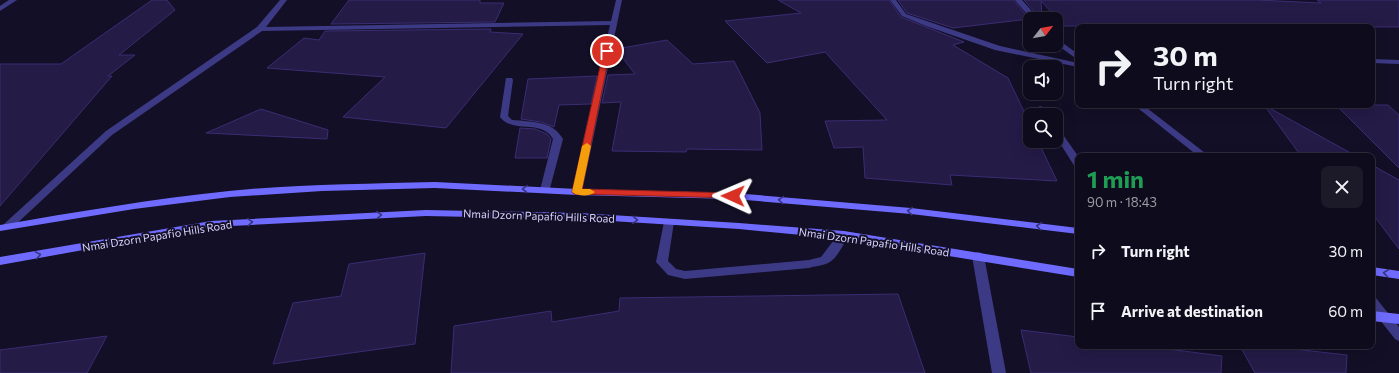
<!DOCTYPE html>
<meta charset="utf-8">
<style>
body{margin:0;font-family:Commissioner,sans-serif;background:#1c1929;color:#f1f3f6;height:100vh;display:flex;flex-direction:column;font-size:15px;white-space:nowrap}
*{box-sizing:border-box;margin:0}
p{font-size:13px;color:#9b9ba3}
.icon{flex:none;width:22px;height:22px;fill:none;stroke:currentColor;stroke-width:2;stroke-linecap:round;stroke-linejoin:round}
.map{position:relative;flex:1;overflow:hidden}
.details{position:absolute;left:1075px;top:153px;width:300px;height:196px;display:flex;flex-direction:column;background:#0e0b1c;border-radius:8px;box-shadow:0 4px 16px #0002,0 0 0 1px #2e2b3b}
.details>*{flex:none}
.guide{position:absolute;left:1075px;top:24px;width:300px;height:84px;border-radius:8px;box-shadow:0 4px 16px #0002,0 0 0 1px #2e2b3b;background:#0e0b1c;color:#f1f3f6;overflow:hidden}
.needle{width:26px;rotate:59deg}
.fabs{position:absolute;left:1023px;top:12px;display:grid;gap:8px}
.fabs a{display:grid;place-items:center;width:40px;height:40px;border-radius:8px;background:#0e0b1c;box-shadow:0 4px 16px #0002,0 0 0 1px #2e2b3b;font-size:20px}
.pin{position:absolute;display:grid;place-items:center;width:34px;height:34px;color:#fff;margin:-17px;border:2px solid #fff;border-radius:50%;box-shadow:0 1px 4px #0007}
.me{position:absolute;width:44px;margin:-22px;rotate:271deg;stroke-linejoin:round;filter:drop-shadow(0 0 3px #0008)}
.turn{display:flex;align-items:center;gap:14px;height:84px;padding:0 12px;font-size:18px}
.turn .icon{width:52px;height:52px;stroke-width:2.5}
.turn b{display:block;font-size:28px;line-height:34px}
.round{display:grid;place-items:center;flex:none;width:42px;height:42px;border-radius:8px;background:#1c1929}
.summary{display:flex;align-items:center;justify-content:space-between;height:68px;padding:0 12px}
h1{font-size:24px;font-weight:700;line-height:30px;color:#1e9e55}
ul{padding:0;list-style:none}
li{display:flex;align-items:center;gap:12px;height:60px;padding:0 12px}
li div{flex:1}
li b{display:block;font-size:15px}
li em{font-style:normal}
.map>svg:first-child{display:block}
</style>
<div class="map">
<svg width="1399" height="373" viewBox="0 0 1399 373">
<rect width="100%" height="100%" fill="#130f26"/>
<!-- building -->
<g fill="#241b47" stroke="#3b2d73">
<polygon points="152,0 167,0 175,10 119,55 135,55 108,76 112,76 0,206 0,64 61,64"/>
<polygon points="349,0 480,0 480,3 504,3 495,22 331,24"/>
<polygon points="778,0 889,0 901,17 964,42 953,45 1008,78 1030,124 1030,141 1038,141 1057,181 950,175 952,185 865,178 863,147 834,148 825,121 887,120 825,52 767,63 725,21 801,13"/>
<polygon points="898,0 1014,0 1029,19 953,28 907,13"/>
<polygon points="1024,0 1257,0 1321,3 1317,0 1399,0 1399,27 1064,26 1041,1 1042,17 1040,18"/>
<polygon points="491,29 490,32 523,34 446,128 343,117 385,77 267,68 304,38 319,40 325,31"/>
<polygon points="667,40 693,64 734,61 760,113 762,150 687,149 686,152 612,151 621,102 602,103 608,75 635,74 616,49"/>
<polygon points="597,76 591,104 559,105 554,127 541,122 521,119 528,79"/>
<polygon points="1264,105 1356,156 1301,156"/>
<polygon points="1336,105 1388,105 1399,115 1399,168"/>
<polygon points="261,109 328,130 327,139 206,133"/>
<polygon points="520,128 535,129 547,134 551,139 547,158 515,158"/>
<polygon points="1372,165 1399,180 1399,249 1372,213"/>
<polygon points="425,253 415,344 273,364 293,303 341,296 349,264"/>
<polygon points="898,294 925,373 451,373 454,326 551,311 552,322 619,311 620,298"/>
<polygon points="1021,330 1078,337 1078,346 1145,346 1222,356 1221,373 1031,373"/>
<polygon points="107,336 87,373 0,373 0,350"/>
<polygon points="1240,346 1267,346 1347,355 1346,373 1255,373"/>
</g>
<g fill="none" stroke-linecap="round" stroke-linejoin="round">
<!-- lane -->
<g fill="#3d3a85" fill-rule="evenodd">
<path d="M506,78H512L513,80L508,116L512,120C531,122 552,120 563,139L549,192H541L540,190L553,139C542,119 513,134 500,117Z"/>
<polygon points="1040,106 1043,107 1048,115 1040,115 1036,109"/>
<polygon points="1056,128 1059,129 1078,156 1078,168 1075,167 1056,137"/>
<path d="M669,219L674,222L668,261L676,269L685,271L809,260L821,257L840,232H848L849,235C844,243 837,259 828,263C822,266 815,266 809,268L685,279L668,275L656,262L664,222Z"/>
<polygon points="978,252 982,253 984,256 1006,373 992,373 972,256 974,253"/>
</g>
<!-- street -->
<g fill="#3d3a85" fill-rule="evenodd">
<polygon points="9,0 17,0 0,11 0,6"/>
<polygon points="280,0 287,0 266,27 611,21 616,0 622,0 582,192 577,195 572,192 610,25 262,31 112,135 12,228 4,228 3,226 4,224 106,131 257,27"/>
<polygon points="890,0 896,0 906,14 1000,46 1078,63 1078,67 995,50 926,26 902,16"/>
<polygon points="1015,0 1022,0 1039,19 1031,19"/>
<polygon points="1056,38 1078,54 1078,60 1056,44"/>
<polygon points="1372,59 1399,60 1399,64 1372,63"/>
<polygon points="1134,105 1143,105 1209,156 1198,156"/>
<polygon points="1372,297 1376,298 1399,327 1399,341 1395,339 1372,310"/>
</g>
<!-- secondary -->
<g fill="#6f6bff" fill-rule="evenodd">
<path d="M435,182L577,189L733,193L911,208L1078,228V234L911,214L733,199L577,195L435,188L322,191L230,197L134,209L0,231V225C76,212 152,199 229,191C297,184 366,184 435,182Z"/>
<polygon points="426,210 579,213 739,223 844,231 1078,269 1078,277 844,239 739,229 579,219 426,216 211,227 0,265 0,257 211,221"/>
<polygon points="1372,267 1399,271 1399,279 1372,275"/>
<polygon points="1372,311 1399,314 1399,324 1372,321"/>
</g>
</g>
<!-- one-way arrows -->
<defs><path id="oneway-chevron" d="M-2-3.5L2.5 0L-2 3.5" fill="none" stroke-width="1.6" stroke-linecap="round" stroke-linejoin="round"/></defs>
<g stroke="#38347d">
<use href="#oneway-chevron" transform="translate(525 189) rotate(-177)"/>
<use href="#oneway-chevron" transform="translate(781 200) rotate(-175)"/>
<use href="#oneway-chevron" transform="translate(910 211) rotate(-175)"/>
<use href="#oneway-chevron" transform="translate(379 215) rotate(-2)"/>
<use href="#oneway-chevron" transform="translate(635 220) rotate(4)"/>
<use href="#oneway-chevron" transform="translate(250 222) rotate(-4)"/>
<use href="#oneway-chevron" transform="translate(1039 226) rotate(-173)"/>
<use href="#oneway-chevron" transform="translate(38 255) rotate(-10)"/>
<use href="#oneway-chevron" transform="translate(1386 273) rotate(-172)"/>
</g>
<!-- route -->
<polygon fill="#d93025" stroke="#8d1f18" points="604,49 610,51 582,189 733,193 737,196 736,198 574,194 572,192"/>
<!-- slow -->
<path fill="#f59e0b" d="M587,143L591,146L582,189H590L595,192C590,197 577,196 572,192L582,146Z"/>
<g text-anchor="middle" stroke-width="4" stroke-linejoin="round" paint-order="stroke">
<!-- street labels -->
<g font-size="11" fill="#d9d4ff" stroke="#130f26">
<text transform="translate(539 216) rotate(2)" y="4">Nmai Dzorn Papafio Hills Road</text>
<text transform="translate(157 236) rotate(-9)" y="4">Nmai Dzorn Papafio Hills Road</text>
<text transform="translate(874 242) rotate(8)" y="4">Nmai Dzorn Papafio Hills Road</text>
</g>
</g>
</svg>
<div class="fabs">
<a><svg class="needle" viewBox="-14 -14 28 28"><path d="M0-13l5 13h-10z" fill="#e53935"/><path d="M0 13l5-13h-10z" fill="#9b9ba3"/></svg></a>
<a><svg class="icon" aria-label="sound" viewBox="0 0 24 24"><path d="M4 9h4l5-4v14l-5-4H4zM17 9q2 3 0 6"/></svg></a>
<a><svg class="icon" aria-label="search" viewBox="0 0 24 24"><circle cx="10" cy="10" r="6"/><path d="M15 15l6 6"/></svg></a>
</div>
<div class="pin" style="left:607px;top:51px;background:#d93025"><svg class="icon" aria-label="arrive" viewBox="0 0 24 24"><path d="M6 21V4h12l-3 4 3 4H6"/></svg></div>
<svg class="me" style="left:733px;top:196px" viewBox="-20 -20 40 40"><path d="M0-17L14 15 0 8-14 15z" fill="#d93025" stroke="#fff" stroke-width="4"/></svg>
<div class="guide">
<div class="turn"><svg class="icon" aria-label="right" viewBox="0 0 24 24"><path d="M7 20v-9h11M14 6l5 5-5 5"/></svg><div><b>30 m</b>Turn right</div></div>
</div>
<section class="details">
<div class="summary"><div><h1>1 min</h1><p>90 m · 18:43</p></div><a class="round"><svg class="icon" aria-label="close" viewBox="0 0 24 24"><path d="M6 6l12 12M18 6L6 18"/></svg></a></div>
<ul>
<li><svg class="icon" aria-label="right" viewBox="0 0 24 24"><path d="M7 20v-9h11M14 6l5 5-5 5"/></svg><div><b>Turn right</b></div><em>30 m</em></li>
<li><svg class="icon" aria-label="arrive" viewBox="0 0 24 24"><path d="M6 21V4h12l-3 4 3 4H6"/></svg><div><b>Arrive at destination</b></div><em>60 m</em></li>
</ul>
</section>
</div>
